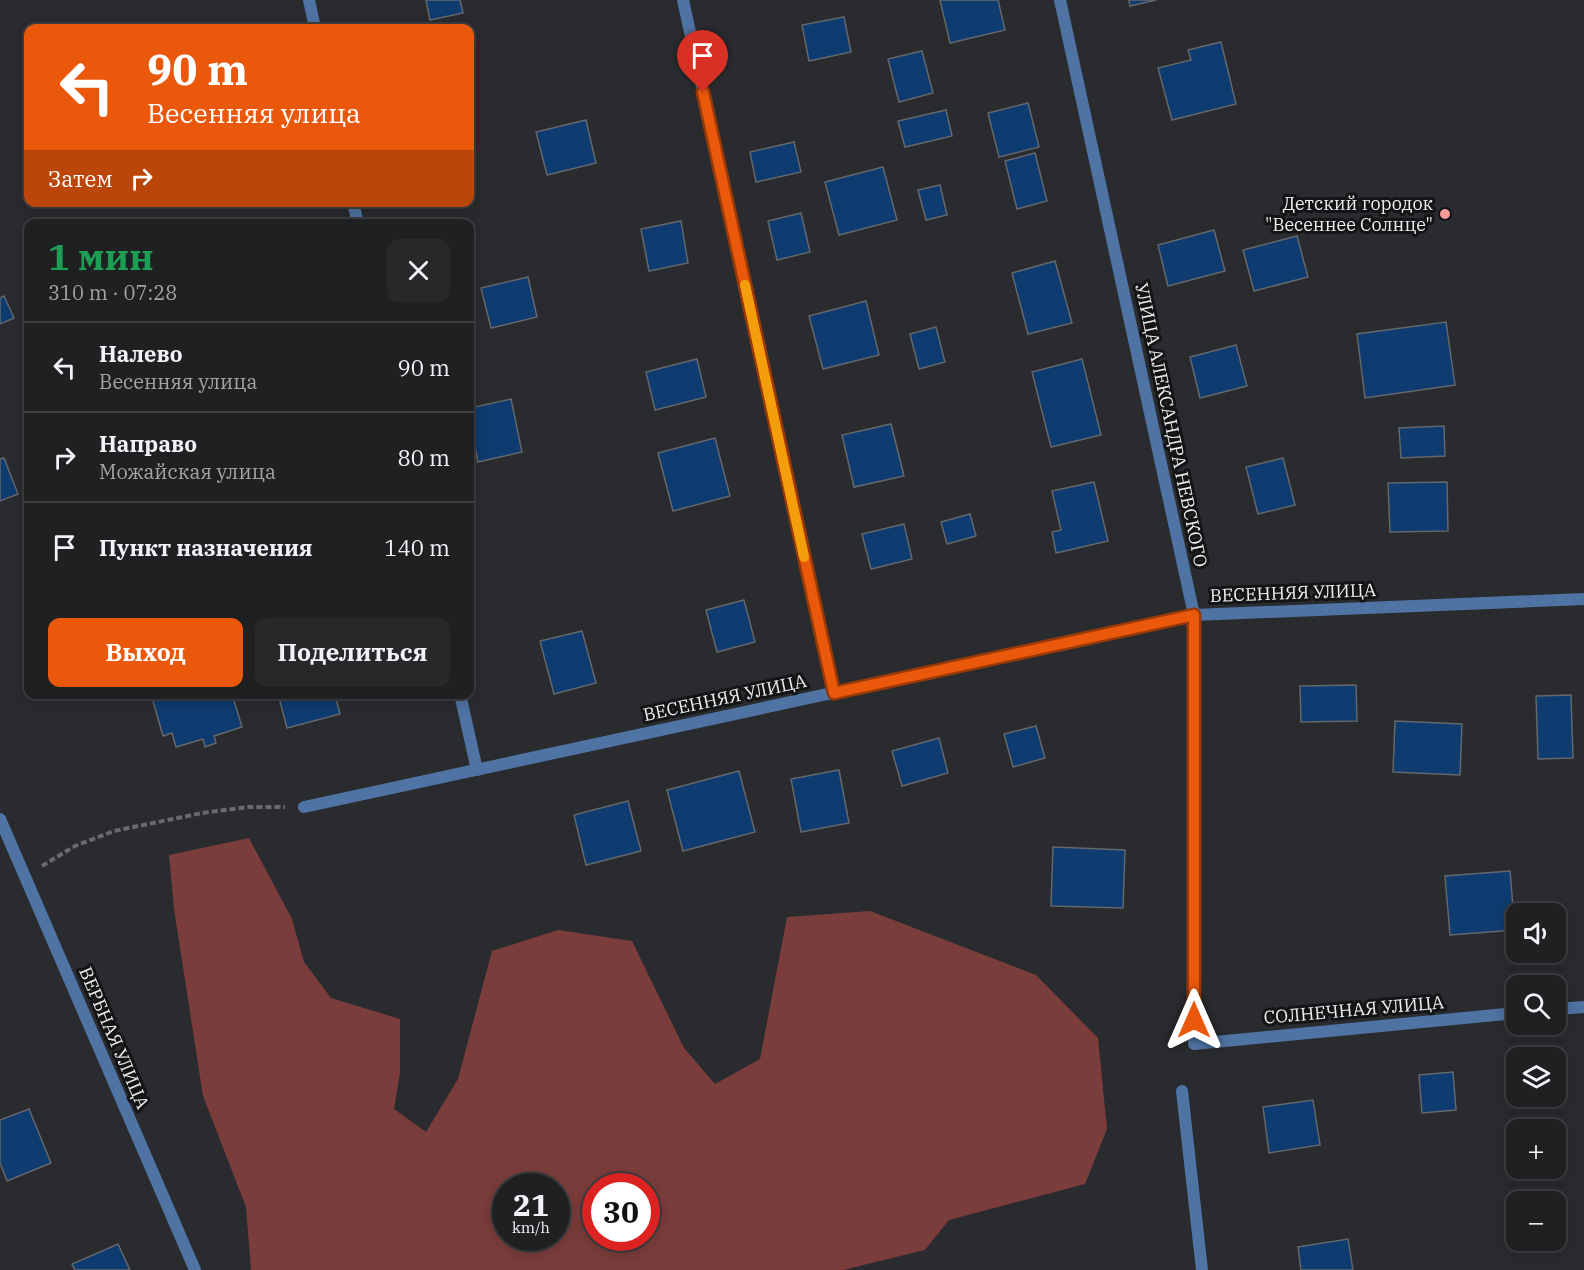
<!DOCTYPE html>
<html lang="ru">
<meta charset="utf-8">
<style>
body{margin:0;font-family:"IBM Plex Serif",serif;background:#27282a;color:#f1f3f6;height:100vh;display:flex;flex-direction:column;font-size:22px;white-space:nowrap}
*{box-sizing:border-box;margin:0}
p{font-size:20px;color:#a1a3a5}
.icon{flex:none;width:33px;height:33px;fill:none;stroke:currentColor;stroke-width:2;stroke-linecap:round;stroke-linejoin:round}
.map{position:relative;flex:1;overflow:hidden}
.details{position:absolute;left:24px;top:219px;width:450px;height:480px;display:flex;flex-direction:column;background:#1f2022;border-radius:12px;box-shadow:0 3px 15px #0003,0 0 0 2px #3c3e40}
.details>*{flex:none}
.guide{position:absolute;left:24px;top:24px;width:450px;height:183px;border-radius:12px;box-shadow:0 3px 15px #0003,0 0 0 2px #3c3e40;background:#ea580c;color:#fff;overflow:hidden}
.buttons{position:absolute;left:1506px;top:903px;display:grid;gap:12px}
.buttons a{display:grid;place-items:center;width:60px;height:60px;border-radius:12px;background:#1f2022;box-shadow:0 3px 15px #0003,0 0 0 2px #3c3e40;font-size:30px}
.speed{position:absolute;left:492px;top:1173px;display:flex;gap:12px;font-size:30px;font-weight:700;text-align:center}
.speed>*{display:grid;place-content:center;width:78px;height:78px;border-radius:50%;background:#1f2022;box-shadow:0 3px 15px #0003,0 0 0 2px #3c3e40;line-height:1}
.speed small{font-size:15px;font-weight:400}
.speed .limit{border:9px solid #d22;background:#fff;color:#111}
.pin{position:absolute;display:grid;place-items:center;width:51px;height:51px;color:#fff;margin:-62px -26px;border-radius:50% 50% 50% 0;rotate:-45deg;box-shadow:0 0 6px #0007}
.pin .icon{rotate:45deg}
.me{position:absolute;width:66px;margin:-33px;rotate:0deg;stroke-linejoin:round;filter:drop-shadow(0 0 4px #0008)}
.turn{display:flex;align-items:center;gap:21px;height:126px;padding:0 24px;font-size:27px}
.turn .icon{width:78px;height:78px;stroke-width:2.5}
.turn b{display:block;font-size:42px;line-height:51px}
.then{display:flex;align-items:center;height:57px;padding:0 24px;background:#0003;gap:12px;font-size:22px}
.round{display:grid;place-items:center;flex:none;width:63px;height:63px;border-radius:12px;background:#27282a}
.overview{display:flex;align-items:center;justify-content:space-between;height:102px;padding:0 24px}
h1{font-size:36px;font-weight:800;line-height:45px;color:#1e9e55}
.primary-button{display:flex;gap:12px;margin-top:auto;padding:12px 24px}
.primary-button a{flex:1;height:69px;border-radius:12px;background:#ea580c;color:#fff;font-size:24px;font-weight:800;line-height:69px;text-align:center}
.primary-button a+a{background:#27282a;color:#f1f3f6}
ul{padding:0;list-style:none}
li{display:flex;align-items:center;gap:18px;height:90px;padding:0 24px;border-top:2px solid #3c3e40}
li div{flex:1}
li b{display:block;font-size:22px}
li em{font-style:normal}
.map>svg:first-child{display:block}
</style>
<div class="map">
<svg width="1584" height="1270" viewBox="0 0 1584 1270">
<rect width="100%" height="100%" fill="#292b2e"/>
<!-- green -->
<path fill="#7a3d3b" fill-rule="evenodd" d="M249,838L292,919L304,962L331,998L400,1019V1073L394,1109L426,1132L458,1079L492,951L558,930L632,941L684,1048L715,1084L760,1059L787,917L870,911L1036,975L1098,1038L1107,1129L1085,1184L949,1220L925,1250L843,1270H251L246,1207L203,1096L174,909L169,855ZM506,1186H556V1238H506ZM646,1186V1238H596V1186Z"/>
<!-- building -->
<g fill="#0e3b70" stroke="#64676b" stroke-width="1.5">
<polygon points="426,0 460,0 463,13 430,20"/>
<polygon points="940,0 998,0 1005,30 950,43"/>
<polygon points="1129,0 1156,0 1130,6"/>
<polygon points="844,17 851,52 809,61 802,25"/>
<polygon points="1221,42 1236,104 1172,120 1158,68 1191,60 1188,50"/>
<polygon points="922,51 933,93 899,102 888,59"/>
<polygon points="1028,103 1039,147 999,157 988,113"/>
<polygon points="946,110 952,136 905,147 898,121"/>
<polygon points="586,120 596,163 547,175 536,132"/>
<polygon points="794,142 801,172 756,182 750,152"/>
<polygon points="1035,153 1047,201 1017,209 1005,161"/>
<polygon points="883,167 897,220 839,235 825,182"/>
<polygon points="940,185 947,215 926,220 918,190"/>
<polygon points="801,213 810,252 777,260 768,221"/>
<polygon points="681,221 688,263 649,271 641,229"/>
<polygon points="1214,230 1225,271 1168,286 1158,245"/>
<polygon points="1297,236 1308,277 1254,291 1243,250"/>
<polygon points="1055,261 1072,323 1028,334 1012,273"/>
<polygon points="528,277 537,317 491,328 481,288"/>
<polygon points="4,296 14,318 0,324 0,298"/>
<polygon points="866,301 879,355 823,369 809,316"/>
<polygon points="1446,322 1455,385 1365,398 1357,334"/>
<polygon points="936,327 945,362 919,369 910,334"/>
<polygon points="1236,345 1247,386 1200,398 1190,357"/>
<polygon points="697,359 706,397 655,410 646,372"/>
<polygon points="1082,359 1101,435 1051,447 1032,372"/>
<polygon points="511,399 522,452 478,462 470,423 470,408"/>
<polygon points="891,424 904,476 854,487 842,435"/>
<polygon points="1444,426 1445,456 1401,458 1399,428"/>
<polygon points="715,438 730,496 673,511 658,453"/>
<polygon points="4,458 18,494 0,501 0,459"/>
<polygon points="1283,458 1295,505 1258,514 1246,467"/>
<polygon points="1094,482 1108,541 1056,553 1052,532 1061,530 1052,491"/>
<polygon points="1447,482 1448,531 1390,532 1388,483"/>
<polygon points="970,514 976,536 947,544 941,522"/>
<polygon points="904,524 912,559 871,569 862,534"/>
<polygon points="744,600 755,642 717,652 706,610"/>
<polygon points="582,631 596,683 554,694 540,641"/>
<polygon points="1356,685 1357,721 1301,722 1300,686"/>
<polygon points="151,694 232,694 242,727 214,736 216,743 205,747 203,739 176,747 172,733 163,736"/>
<polygon points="278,694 335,694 340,714 287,728"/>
<polygon points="1571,695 1573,758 1538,759 1536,696"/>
<polygon points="1395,721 1462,724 1460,775 1393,772"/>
<polygon points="1036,726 1045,758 1013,767 1004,734"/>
<polygon points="939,738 948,773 902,786 892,751"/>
<polygon points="839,770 849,823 801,832 791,779"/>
<polygon points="739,771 755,832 683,851 667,790"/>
<polygon points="628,801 641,851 586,865 574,815"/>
<polygon points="1053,847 1125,850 1123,908 1051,906"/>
<polygon points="1510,871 1515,930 1450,935 1445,876"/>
<polygon points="1453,1072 1456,1110 1422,1113 1419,1075"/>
<polygon points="1313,1100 1320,1145 1269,1153 1263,1107"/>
<polygon points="29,1109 51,1163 7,1181 0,1163 0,1120"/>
<polygon points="1348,1239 1353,1270 1301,1270 1298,1247"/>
<polygon points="118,1244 130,1270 75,1270 72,1264"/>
</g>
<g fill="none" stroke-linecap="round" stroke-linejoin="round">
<!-- path -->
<polyline stroke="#686a6c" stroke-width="4" stroke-dasharray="6 3" stroke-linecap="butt" points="42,866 75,846 114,831 202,813 248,807 285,807"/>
<!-- street -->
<g stroke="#4f73a2" stroke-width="12">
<polyline points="309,0 315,28"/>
<polyline points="683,0 834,693"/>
<polyline points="1060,0 1194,615 1194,1044 1516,1013"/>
<polyline points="353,202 358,224"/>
<polyline points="460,694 477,770"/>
<polyline points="304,807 1194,615 1584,599"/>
<polyline points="0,819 195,1270"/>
<polyline points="1556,1009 1584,1007"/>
<polyline points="1182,1091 1202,1270"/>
</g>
</g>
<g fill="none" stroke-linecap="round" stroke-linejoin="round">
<defs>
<polyline id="route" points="703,92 834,693 1194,615 1194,1020"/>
</defs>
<!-- route casing -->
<use href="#route" stroke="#983908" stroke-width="15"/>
<!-- route -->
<use href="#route" stroke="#ea580c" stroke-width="10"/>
<!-- slow -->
<polyline stroke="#f59e0b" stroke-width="10" points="745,285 804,557"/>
</g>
<!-- markers -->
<circle fill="#f59b98" stroke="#131415" stroke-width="2" cx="1445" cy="214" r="6"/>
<g text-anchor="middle" stroke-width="6" stroke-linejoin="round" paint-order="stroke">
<!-- poi labels -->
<g font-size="18" fill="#eceef0" stroke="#131415" text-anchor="end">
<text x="1433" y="210">Детский городок<tspan x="1433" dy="21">"Весеннее Солнце"</tspan></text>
</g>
<!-- street labels -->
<g font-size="18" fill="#eceef0" stroke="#131415">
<text transform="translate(1171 425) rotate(78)" y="6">УЛИЦА АЛЕКСАНДРА НЕВСКОГО</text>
<text transform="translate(1293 593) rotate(-2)" y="6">ВЕСЕННЯЯ УЛИЦА</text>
<text transform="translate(725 698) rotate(-12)" y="6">ВЕСЕННЯЯ УЛИЦА</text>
<text transform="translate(1354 1010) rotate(-5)" y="6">СОЛНЕЧНАЯ УЛИЦА</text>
<text transform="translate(114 1038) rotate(67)" y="6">ВЕРБНАЯ УЛИЦА</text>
</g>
</g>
</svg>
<div class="buttons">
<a><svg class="icon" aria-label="sound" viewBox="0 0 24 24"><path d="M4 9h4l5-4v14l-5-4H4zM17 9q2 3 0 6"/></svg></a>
<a><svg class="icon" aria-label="search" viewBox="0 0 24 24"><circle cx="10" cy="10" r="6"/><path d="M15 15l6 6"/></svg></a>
<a><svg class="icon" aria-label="layers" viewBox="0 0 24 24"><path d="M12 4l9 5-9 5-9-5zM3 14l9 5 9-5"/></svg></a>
<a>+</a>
<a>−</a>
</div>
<div class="speed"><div>21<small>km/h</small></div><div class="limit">30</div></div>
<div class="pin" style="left:703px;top:92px;background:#d93025"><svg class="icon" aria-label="arrive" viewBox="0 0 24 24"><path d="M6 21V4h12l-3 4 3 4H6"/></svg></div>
<svg class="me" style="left:1194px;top:1020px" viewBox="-20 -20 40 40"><path d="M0-17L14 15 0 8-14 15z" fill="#ea580c" stroke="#fff" stroke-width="4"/></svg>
<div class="guide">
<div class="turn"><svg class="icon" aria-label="left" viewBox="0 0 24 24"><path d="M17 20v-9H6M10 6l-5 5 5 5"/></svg><div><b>90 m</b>Весенняя улица</div></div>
<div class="then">Затем<svg class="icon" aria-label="right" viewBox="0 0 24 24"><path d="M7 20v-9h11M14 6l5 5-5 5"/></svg></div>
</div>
<section class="details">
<div class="overview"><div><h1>1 мин</h1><p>310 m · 07:28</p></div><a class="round"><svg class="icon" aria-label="close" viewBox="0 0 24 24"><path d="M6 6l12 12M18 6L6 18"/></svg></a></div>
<ul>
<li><svg class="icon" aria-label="left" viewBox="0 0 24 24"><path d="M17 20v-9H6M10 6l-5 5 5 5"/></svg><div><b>Налево</b><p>Весенняя улица</p></div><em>90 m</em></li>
<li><svg class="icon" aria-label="right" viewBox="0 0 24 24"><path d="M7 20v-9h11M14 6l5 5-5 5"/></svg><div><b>Направо</b><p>Можайская улица</p></div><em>80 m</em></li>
<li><svg class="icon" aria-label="arrive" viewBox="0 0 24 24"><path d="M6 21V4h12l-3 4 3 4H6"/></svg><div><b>Пункт назначения</b></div><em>140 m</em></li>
</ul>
<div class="primary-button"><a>Выход</a><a>Поделиться</a></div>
</section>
</div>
